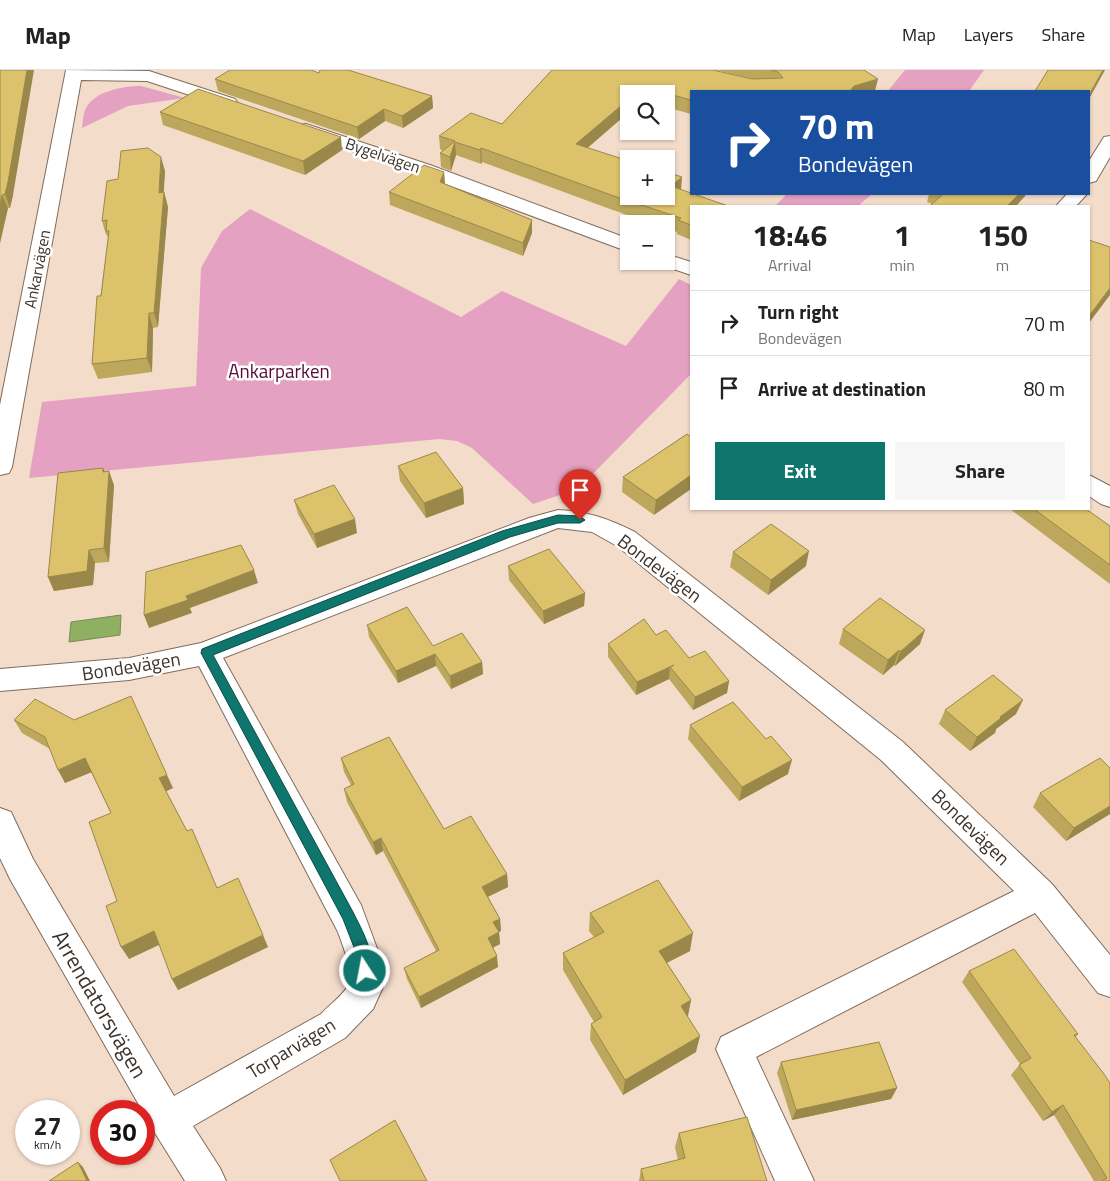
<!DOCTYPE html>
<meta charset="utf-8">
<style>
body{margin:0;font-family:"Titillium Web",sans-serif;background:#f6f6f6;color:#222;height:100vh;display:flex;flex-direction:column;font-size:19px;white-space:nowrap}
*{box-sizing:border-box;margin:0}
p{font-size:16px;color:#767676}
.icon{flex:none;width:28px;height:28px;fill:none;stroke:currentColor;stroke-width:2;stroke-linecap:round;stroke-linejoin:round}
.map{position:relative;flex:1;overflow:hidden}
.drawer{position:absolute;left:690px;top:135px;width:400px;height:305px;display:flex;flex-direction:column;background:#fff;border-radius:0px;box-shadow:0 1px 4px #0004}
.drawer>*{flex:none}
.hud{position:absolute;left:690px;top:20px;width:400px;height:105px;border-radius:0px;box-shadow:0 1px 4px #0004;background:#1a4fa0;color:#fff;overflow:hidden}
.fabs{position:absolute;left:620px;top:15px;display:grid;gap:10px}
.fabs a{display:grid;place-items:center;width:55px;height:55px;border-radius:0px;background:#fff;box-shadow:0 1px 4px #0004;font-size:25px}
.speed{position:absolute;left:15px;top:1030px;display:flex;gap:10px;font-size:25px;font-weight:700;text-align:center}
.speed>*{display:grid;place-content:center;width:65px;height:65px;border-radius:50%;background:#fff;box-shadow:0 1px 4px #0004;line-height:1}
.speed small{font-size:12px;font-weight:400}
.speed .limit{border:8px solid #d22;background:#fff;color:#111}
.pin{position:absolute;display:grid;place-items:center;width:42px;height:42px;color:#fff;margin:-51px -21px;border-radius:50% 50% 50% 0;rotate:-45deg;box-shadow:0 0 5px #0007}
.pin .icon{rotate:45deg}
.me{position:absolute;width:55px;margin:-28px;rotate:349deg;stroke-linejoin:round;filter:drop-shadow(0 0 4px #0008)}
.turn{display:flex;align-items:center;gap:18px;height:105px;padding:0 25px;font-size:22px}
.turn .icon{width:65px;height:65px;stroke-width:2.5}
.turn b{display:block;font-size:35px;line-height:42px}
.eta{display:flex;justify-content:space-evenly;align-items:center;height:85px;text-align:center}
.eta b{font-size:30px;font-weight:700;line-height:35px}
.cta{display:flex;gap:10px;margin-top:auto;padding:10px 25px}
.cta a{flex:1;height:58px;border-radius:0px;background:#0f766e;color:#fff;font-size:20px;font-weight:700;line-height:58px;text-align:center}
.cta a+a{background:#f6f6f6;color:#222}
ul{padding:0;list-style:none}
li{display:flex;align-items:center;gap:15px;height:65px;padding:0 25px;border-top:1px solid #e0e0e0}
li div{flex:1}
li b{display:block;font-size:19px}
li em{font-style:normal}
header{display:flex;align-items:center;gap:30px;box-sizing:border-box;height:70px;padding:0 25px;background:#fff;border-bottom:1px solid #e0e0e0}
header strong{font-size:24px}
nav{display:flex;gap:28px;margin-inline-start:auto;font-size:18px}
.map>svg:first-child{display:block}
</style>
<header>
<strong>Map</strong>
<nav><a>Map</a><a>Layers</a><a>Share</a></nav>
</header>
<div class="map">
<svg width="1110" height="1111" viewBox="0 0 1110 1111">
<rect width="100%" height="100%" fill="#f4dccb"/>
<!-- green -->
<g fill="#e5a1c2">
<polygon points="905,0 984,0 969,21 888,21"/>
<path d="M141,16L185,28L128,36L82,58C83,51 83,43 86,38C95,21 123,16 141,16Z"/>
<polygon points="787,124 872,124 858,136 775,136"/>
<polygon points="250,139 461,247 502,221 626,276 679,209 691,215 691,304 578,419 533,434 472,378 457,371 439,369 29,408 42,332 196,316 201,198 222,161"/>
</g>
<!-- water -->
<polygon fill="#8fb063" stroke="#768b53" points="121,545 120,565 69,572 71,552"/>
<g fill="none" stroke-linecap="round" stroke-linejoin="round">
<defs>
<g id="minor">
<polygon points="66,0 149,1 235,29 238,33 235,37 229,38 147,11 81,10 12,397 9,403 0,405 0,335"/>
<polygon points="306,54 430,95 629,169 629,182 416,103 300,63 297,59 300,55"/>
<polygon points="1110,66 1110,87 1096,111 1089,113 1089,91 1104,67"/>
<polygon points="1067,124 1087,124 1076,136 1056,136"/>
<polygon points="666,184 691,192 691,205 659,194 657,191 666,191"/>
<polygon points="1089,405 1110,416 1110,437 1101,434 1089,426"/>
<path d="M558,440C587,441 609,449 635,462L903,672L1052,814L1110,885V927L1098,923L1035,843L756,987L814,1111H775L716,979L721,967L1014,821L881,690L617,476L592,462L558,458L223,588L361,835L378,881L384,910L383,917L373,939L345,968L193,1056L220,1098L226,1111H185L155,1063L10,809L0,788V738L11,742L33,789L174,1026L321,944C329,935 342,926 348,916C355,904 342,874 338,862L199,596L129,610L0,621V599L129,588L201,573L529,448Z"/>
</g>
</defs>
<!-- minor casing -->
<use href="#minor" stroke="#806c5c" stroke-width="2"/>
<!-- minor -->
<use href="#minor" fill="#fff" fill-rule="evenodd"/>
</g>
<!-- wall -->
<g fill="#bda75c">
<polygon points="0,0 13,125 10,138 8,138 0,173"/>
<polygon points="552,0 753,9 716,0 864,0 691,21 691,44 666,37 666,24 629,24 587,78 681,120 691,136 691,170 677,164 677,162 666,158 666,154 654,154 610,139 482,92 481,94 456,85 451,101 441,97 440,83 443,81 440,79 439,66 502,54"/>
<polygon points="319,3 432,26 433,38 403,58 385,51 359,69 218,21 215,9"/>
<polygon points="160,42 342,80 305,105 163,55"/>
<polygon points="165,101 163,122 164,122 168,137 158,257 153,258 152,302 98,309 92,294 108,168 107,165 106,165 102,151"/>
<polygon points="444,102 445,114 532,150 532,163 523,186 390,135 389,122"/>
<polygon points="929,124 1026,124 1025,126 1016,136 930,136 932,134 927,132"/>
<polygon points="687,364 654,445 622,422 623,407"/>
<polygon points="398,396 463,418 464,434 426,448 400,411"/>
<polygon points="103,398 105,402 114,415 109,492 95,493 93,515 54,521 48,507"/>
<polygon points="294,430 357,463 317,478 298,444"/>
<polygon points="1010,439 1086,439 1110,456 1110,514"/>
<polygon points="733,482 806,496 768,525 730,497"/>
<polygon points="508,496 585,523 584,536 544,554 509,510"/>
<polygon points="367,555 482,592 483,604 451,619 436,596 398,613 369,567"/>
<polygon points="843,559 920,574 895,596 894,595 883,605 839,574"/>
<polygon points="656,565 689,588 729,611 727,623 693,640 669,609 636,625 608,587 608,574"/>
<polygon points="945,640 1016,644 996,659 995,663 970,681 939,654"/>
<polygon points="14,650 173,718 166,721 217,818 268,877 178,920 172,909 159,874 129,889 117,831 111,743 91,702 65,713 50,679 22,663"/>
<polygon points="690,655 788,704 739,731 688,669"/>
<polygon points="341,688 444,759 507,804 508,817 488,827 500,849 501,861 499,862 500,874 493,877 498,897 421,938 407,909 404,898 436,881 383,781 376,785 347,732 344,719 351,715 344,702"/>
<polygon points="1040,723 1110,744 1066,771 1033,737"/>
<polygon points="590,843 690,881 667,893 691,930 687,946 696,982 623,1025 590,970 591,954 594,952 563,900 563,883 594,867 589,861"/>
<polygon points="969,901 1078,964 1076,967 1110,1111 1094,1111 1054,1045 1043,1051 1011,1005 1020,994 962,912"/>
<polygon points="781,992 897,1018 891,1029 792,1050 777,1003"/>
<polygon points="679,1063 767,1111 639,1111 641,1099 678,1090 675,1077"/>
</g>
<!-- shaded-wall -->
<g fill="#9a884b">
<polygon points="27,0 34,0 13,125 10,138 5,124"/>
<polygon points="1103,0 1105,0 1089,29 1089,25"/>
<polygon points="878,9 875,21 850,21 854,16"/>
<polygon points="643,17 642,24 635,24"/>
<polygon points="432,26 433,38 403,58 402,46"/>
<polygon points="629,29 629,42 576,88 576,74"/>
<polygon points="384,39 385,51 359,69 357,57"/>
<polygon points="341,67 342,80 305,105 303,91"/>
<polygon points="455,72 456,85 451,101 450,87"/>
<polygon points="481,78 482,92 481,94 480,80"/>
<polygon points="161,87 165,101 163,137 159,123"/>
<polygon points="444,102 445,116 440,112"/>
<polygon points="682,107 681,121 671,116"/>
<polygon points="164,122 168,137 158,257 154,243"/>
<polygon points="1019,124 1026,124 1025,126 1016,136 1007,136"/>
<polygon points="2,125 8,138 0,173 0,136"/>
<polygon points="532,150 532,163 523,186 523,173"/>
<polygon points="1110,218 1110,225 1089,253 1089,246"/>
<polygon points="149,243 153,258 152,302 147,288"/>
<polygon points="103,398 108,410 109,401 114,415 109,492 104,478"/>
<polygon points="691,405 691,419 654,445 656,430"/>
<polygon points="463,418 464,434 426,448 424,433"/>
<polygon points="355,449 357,463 317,478 314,464"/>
<polygon points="89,480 95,493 93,515 54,521 48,507"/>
<polygon points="809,481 806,496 768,525 771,510"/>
<polygon points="254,500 258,513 190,538 192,543 149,558 144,545 186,526"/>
<polygon points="585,523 584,536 544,554 543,541"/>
<polygon points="925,560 920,574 895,596 900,582"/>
<polygon points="899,580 894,595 883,605 888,590"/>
<polygon points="435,584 436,596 398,613 396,601"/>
<polygon points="482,592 483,604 451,619 450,606"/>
<polygon points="670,597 669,609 636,625 637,612"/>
<polygon points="729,611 727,623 693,640 695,627"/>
<polygon points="1023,630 1016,644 996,659 995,663 970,681 977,667 1000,647"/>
<polygon points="85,688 92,702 65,713 58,700"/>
<polygon points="792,690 788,704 739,731 742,717"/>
<polygon points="167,705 173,718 165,722 159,708"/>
<polygon points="1110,736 1110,744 1066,771 1074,758"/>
<polygon points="381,768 383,781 376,785 373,772"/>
<polygon points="507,804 508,817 483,829 482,817"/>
<polygon points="500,849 501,861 499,862 500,874 489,880 488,868 493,852"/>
<polygon points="154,861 161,874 129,889 121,877"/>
<polygon points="693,863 690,881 656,898 659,881"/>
<polygon points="263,865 268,877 178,920 172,909"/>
<polygon points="497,886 498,897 421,938 419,927"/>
<polygon points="691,930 688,946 677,952 681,936"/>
<polygon points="700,966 696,982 623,1025 625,1010"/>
<polygon points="897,1018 891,1029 792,1050 796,1040"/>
<polygon points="1063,1035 1054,1045 1043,1051 1052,1042"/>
<polygon points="78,1092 83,1097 90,1111 87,1111"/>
</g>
<!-- building -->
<g fill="#dcc26b" stroke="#9a884b">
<polygon points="0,0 27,0 8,112 5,124 2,125 0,136"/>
<polygon points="230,0 311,0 319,3 320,0 348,0 432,26 402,46 384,39 357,57 215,9"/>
<polygon points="552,0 713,0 752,9 783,8 778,2 771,0 864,0 878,9 854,16 850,21 691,21 691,30 643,17 635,24 629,24 629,29 576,74 629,91 629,126 666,126 666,102 682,107 671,116 728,136 691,136 691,155 678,150 681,148 611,125 481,78 480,80 455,72 450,87 440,83 455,71 439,66 471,43 502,54"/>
<polygon points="1048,0 1103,0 1089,25 1089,21 1035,21"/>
<polygon points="198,19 341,67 303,91 160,42"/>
<polygon points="148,78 161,87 159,123 164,122 154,243 149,243 147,288 92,294 97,226 101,226 109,161 106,161 107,150 102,151 107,111 118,109 121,81"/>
<polygon points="424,95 444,102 440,112 532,150 523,173 389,122"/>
<polygon points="943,124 1019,124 1007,136 930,136"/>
<polygon points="1089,170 1110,177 1110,218 1089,246"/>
<polygon points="687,364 691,367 691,405 656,430 623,407"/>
<polygon points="436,382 463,418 424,433 398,396"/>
<polygon points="103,398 103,402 109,401 104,478 89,480 87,501 48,507 58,403"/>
<polygon points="334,415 355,449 314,464 294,430"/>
<polygon points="1034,439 1086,439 1110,456 1110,495"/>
<polygon points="771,454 809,481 771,510 733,482"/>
<polygon points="241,475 254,500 186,526 188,530 144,545 146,502"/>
<polygon points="549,479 585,523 543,541 508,496"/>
<polygon points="880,528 925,560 900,582 899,580 888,590 843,559"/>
<polygon points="407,537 433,576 462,563 482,592 450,606 435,584 396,601 367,555"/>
<polygon points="644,549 656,565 666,560 689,588 705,581 729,611 695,627 670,597 674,595 637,612 608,574"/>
<polygon points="993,605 1023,630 1000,647 1001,648 977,667 945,640"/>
<polygon points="131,626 167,705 159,708 187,761 192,759 217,818 238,808 263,865 172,909 154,861 121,877 106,836 117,831 89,752 111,743 85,688 58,700 45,667 14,650 35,629 74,650"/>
<polygon points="733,632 766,669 771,666 792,690 742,717 690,655"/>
<polygon points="389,667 444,759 471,746 507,804 482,817 500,849 493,852 499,862 488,868 497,886 419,927 404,898 439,880 381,768 373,772 344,719 354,714 341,688"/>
<polygon points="1100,688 1110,698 1110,736 1074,758 1040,723"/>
<polygon points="658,810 693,863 659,881 691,930 681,936 700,966 625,1010 591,954 602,947 563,883 604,862 590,843"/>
<polygon points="1014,879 1078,964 1074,965 1104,1004 1110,1013 1110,1111 1103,1111 1103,1110 1107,1108 1063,1035 1052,1042 1019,995 1031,988 969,901"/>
<polygon points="879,972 897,1018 796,1040 781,992"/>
<polygon points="747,1047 767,1111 644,1111 641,1099 685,1088 679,1063"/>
<polygon points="395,1050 427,1111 340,1111 330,1090"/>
<polygon points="78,1092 87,1111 49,1111"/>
</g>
<!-- route -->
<path fill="#0f766e" stroke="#0a4d48" d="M558,445L580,446L585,450L580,453H558L510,467L213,585L353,842C361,858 378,888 370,906L365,908L360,906L357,885L343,849L201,583L202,579L502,461Z"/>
<g text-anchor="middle" stroke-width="5" stroke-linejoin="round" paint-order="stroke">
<!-- far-street labels -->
<g font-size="16" fill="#3d342d" stroke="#fff">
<text transform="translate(383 85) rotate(19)" y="6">Bygelvägen</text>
<text transform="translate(37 199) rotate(-79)" y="6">Ankarvägen</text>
</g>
<!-- park labels -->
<g font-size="19" fill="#540b37" stroke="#fff">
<text x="279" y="308">Ankarparken</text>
</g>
<!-- street labels -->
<g font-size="19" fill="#3d342d" stroke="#fff">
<text transform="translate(660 498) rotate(37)" y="7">Bondevägen</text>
<text transform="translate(131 596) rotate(-9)" y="7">Bondevägen</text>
<text transform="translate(971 757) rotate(44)" y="7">Bondevägen</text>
<text transform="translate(291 978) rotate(-31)" y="7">Torparvägen</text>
</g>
<!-- near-street labels -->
<g font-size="22" fill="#3d342d" stroke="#fff">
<text transform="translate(100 934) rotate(60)" y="8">Arrendatorsvägen</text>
</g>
</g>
</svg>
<div class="fabs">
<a><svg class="icon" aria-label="search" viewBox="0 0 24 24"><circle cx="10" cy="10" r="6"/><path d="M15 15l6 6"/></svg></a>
<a>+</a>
<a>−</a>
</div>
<div class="speed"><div>27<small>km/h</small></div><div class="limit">30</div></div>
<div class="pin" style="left:580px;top:450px;background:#d93025"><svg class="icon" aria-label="arrive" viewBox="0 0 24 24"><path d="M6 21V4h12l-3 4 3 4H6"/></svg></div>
<svg class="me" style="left:365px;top:901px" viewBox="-20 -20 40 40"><circle r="17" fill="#0f766e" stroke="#fff" stroke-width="3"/><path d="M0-11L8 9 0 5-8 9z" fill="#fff"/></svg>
<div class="hud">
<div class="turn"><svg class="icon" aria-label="right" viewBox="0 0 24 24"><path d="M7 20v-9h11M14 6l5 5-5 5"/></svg><div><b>70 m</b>Bondevägen</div></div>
</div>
<section class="drawer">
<div class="eta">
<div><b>18:46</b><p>Arrival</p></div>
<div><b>1</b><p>min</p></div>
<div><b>150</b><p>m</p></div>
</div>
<ul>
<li><svg class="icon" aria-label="right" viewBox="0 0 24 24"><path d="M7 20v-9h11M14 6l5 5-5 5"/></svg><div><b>Turn right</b><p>Bondevägen</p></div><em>70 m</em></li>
<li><svg class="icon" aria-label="arrive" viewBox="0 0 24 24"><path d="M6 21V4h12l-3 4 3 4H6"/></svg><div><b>Arrive at destination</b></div><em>80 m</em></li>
</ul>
<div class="cta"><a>Exit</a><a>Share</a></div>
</section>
</div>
